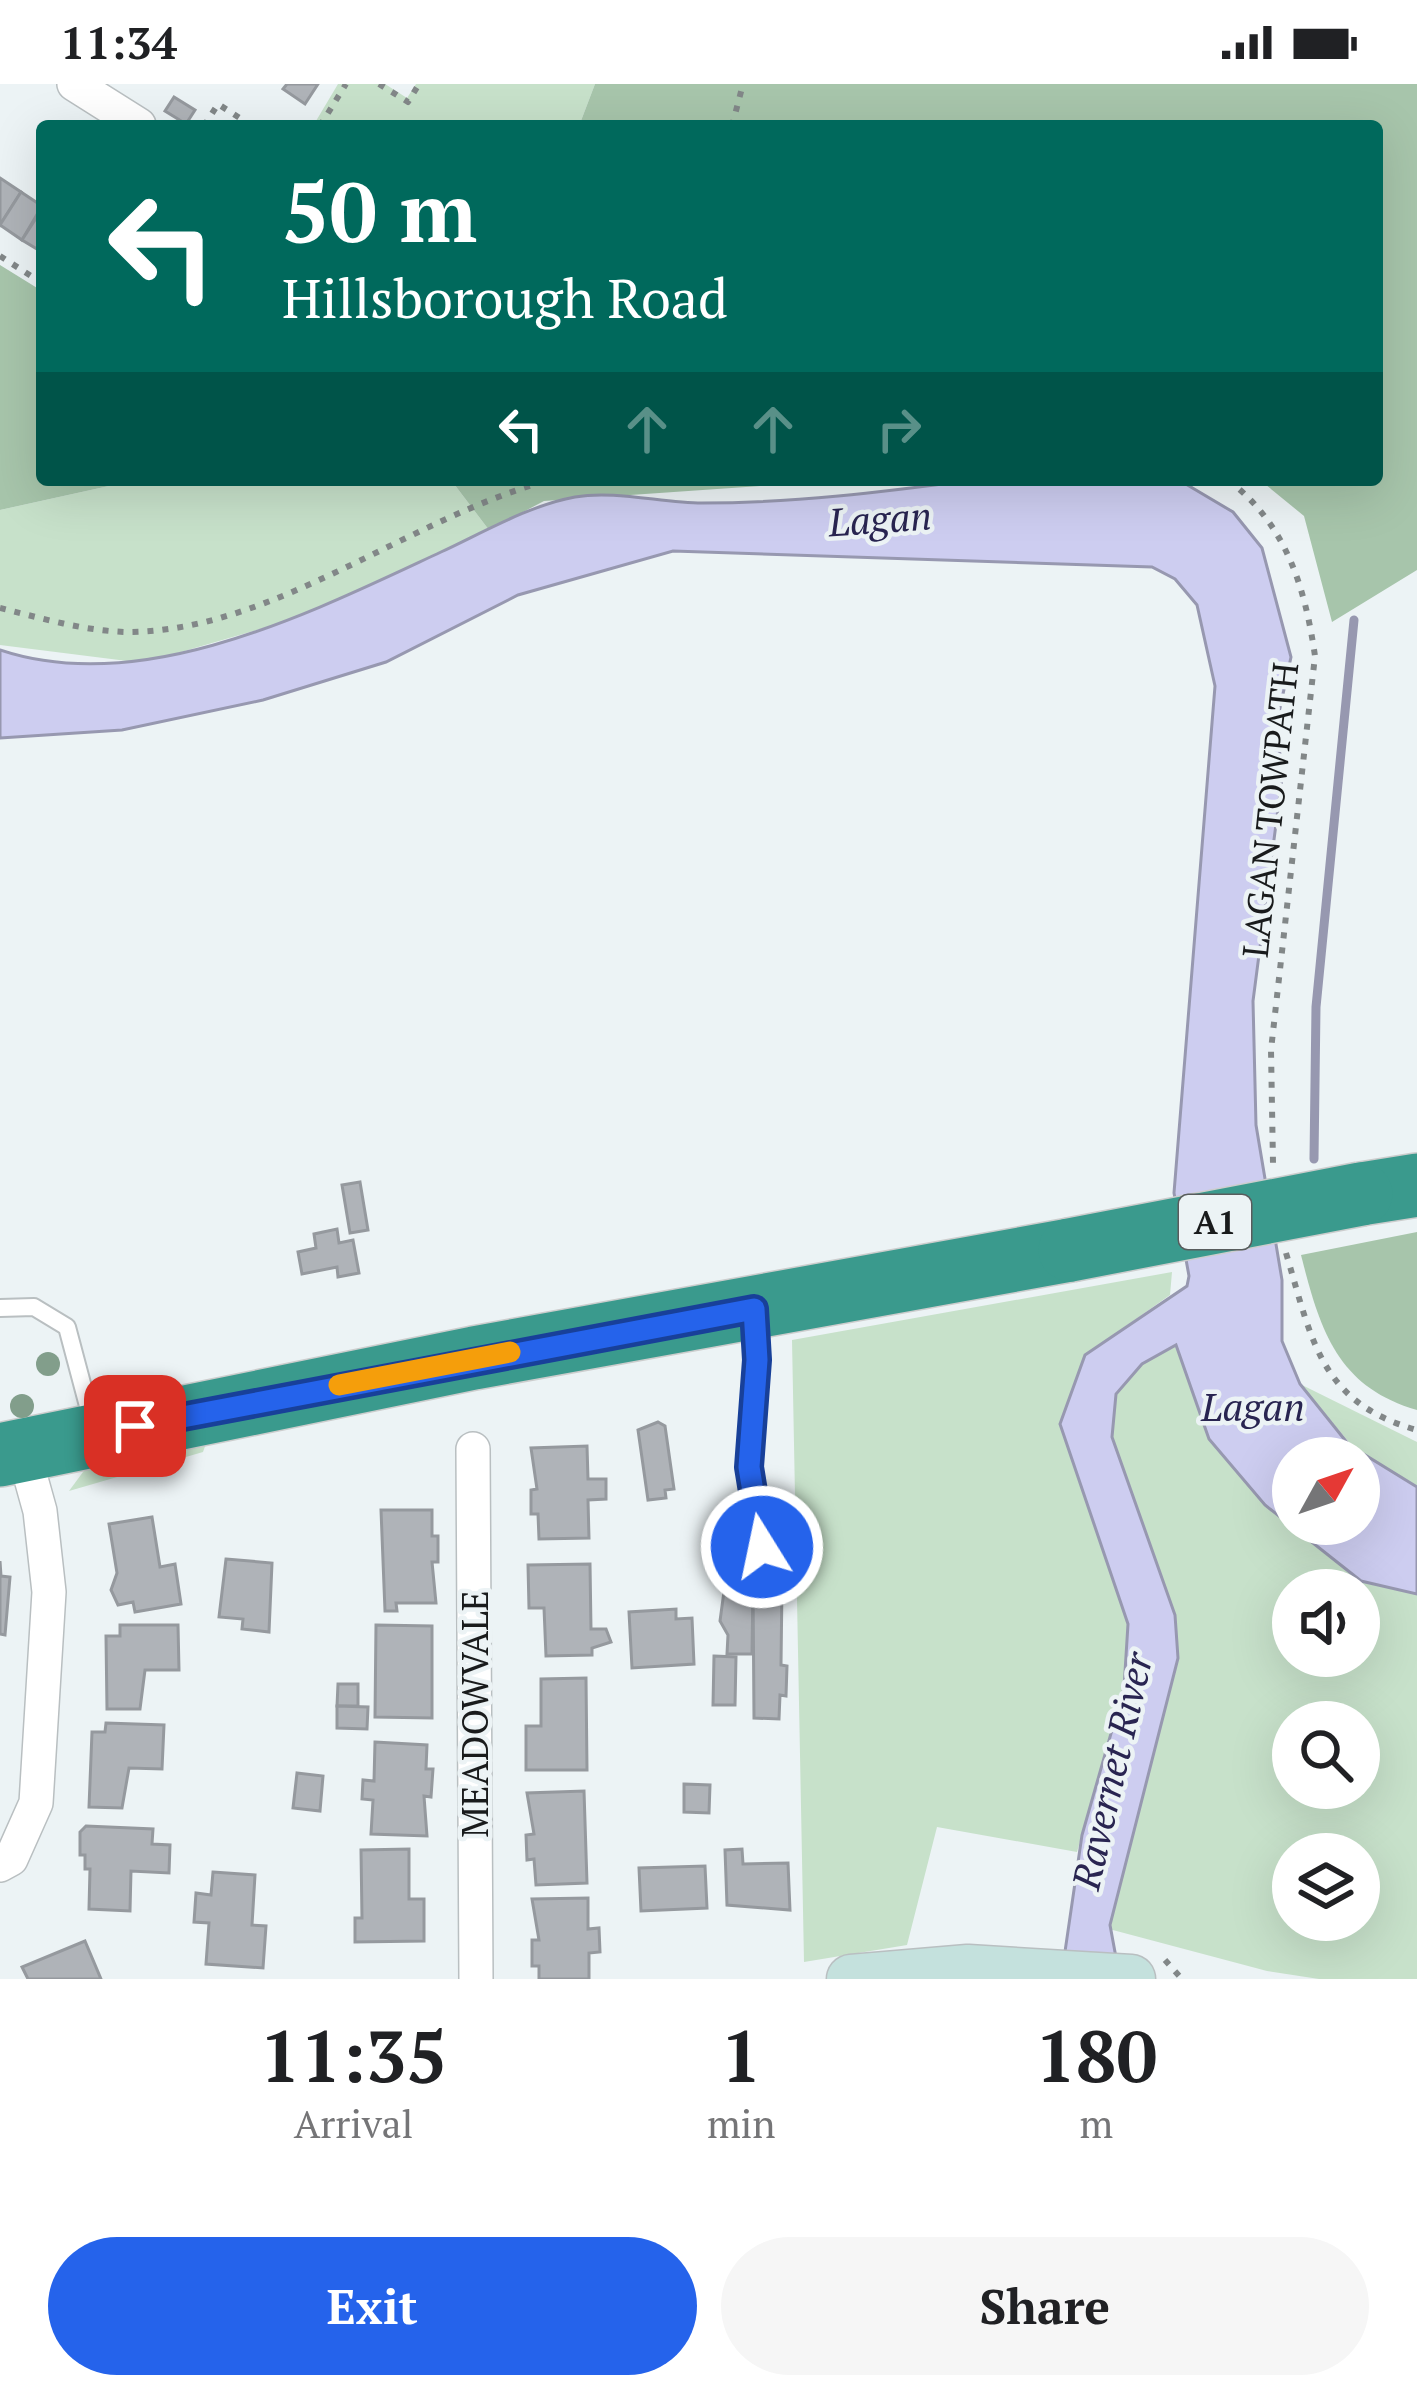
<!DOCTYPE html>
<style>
body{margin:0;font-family:"PT Serif",serif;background:#f6f6f6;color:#202124;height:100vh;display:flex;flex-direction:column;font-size:45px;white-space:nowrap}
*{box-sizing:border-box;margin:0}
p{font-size:39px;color:#757577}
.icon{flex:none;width:66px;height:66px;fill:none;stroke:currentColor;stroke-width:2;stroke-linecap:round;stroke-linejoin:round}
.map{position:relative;height:1895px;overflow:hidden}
.sheet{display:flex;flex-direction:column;background:#fff;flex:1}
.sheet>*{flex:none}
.guide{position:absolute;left:36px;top:36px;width:1347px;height:366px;border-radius:12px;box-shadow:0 12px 48px #0002;background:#00695c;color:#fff;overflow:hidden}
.needle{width:78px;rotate:50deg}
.controls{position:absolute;left:1272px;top:1353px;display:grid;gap:24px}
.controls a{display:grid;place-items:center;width:108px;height:108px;border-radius:50%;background:#fff;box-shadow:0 12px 48px #0002;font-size:60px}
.pin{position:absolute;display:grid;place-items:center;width:102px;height:102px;color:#fff;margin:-51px;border-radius:24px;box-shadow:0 6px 18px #0006}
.me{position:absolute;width:132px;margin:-66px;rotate:350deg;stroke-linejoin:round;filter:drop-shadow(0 0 9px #0008)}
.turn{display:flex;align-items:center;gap:42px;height:252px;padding:0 48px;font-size:54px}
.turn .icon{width:156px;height:156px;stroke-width:2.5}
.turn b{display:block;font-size:84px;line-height:102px}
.lanes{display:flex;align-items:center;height:114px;padding:0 48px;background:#0003;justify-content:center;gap:60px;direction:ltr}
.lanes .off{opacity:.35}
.eta{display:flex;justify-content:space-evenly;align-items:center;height:204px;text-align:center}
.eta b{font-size:72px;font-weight:700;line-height:84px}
.button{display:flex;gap:24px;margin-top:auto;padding:24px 48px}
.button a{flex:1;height:138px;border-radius:72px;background:#2563eb;color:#fff;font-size:48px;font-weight:700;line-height:138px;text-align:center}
.button a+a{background:#f6f6f6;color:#202124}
.status{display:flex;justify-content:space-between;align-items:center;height:84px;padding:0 60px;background:#fff;direction:ltr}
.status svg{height:33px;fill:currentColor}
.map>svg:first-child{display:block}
</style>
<div class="status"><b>11:34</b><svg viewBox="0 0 49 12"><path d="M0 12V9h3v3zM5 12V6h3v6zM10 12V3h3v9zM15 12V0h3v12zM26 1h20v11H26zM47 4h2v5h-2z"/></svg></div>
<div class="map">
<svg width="1417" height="1895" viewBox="0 0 1417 1895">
<rect width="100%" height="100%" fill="#ecf3f5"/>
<!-- green -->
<g fill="#c7e1ca" fill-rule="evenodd">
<polygon points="338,0 385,0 407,14 416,0 595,0 579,42 313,42"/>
<polygon points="136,396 451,396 489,446 295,535 143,579 0,561 0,426"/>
<polygon points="1172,1188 1170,1211 1085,1271 1060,1340 1128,1540 1124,1604 1077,1768 937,1743 907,1861 804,1878 792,1256"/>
<path d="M1176,1260L1209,1355L1265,1421L1361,1497L1417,1510V1895H1319L1267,1887L1109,1845L1178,1574L1175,1531L1112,1353L1116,1310L1145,1276ZM1293,1506H1359V1572H1293ZM1293,1638H1359V1704H1293ZM1293,1770H1359V1836H1293Z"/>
<polygon points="1300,1300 1417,1358 1417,1412 1353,1363"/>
<polygon points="208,1354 203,1368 69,1407 86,1384"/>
</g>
<!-- forest -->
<g fill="#a7c5ab">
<polygon points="595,0 1417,0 1417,486 1332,538 1304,432 1260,396 1377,396 1377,42 579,42"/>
<polygon points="0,181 42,207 42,396 136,396 0,426"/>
<polygon points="451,396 846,396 544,417 489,446"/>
<path d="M1417,1148V1326C1337,1303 1320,1246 1301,1171Z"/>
</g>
<!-- water -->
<path fill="#cdcdf0" stroke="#9798b0" stroke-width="3" fill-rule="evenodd" d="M973,396H1179L1233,428L1262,464L1291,573L1277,638L1282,694L1253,917L1256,1041L1282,1196V1257L1300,1300L1349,1361L1417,1403V1510L1361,1497L1265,1421L1209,1355L1176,1261L1142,1280L1116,1310L1112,1353L1175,1531L1178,1574L1110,1841L1120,1895H1061L1082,1751L1124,1604L1128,1540L1060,1340L1085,1271L1187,1202L1189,1192L1174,1109L1215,602L1197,521L1175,495L1152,483L673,467L518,511L386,578L263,616L122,646L0,654V566C143,614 312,528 441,468C482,449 530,421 575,413C615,406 662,419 702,419C794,419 883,408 973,396ZM1293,1374H1359V1440H1293Z"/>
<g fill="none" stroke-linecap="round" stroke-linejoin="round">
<!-- stream -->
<polyline stroke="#9798b0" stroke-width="9" points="1314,1075 1316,923 1354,536"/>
</g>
<!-- building -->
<g fill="#afb3b8" stroke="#95999e" stroke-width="3">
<polygon points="287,0 318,0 305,20 283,5"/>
<polygon points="174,13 195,26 186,40 165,27"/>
<polygon points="0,94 21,108 0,141"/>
<polygon points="21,108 42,122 22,156 0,141"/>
<polygon points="42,125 42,168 22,156"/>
<polygon points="360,1098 368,1146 350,1149 342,1101"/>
<polygon points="337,1145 339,1159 353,1156 359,1189 338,1193 337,1183 302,1190 298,1168 316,1164 314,1150"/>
<polygon points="658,1338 665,1342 674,1405 665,1406 666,1414 648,1416 638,1346"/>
<polygon points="587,1362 588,1395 606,1395 606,1415 588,1416 589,1454 539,1455 538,1430 531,1430 531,1406 537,1405 531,1364"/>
<polygon points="381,1426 432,1426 432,1452 438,1452 438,1478 432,1478 436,1519 396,1519 397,1527 385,1527"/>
<polygon points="152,1433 160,1483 175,1480 181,1520 135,1528 133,1518 118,1521 111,1506 117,1489 109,1440"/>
<polygon points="226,1475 272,1479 269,1548 242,1545 243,1535 219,1533"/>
<polygon points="0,1477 1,1492 10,1493 5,1551 0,1550"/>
<polygon points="590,1480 591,1545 606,1545 611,1558 592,1564 592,1571 546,1572 544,1524 529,1524 528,1481"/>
<polygon points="725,1500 753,1500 752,1570 727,1570 728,1551 720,1537"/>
<polygon points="753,1500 782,1501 781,1581 787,1582 786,1612 780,1611 779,1635 754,1634"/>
<polygon points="676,1525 676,1535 692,1534 694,1580 632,1584 629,1528"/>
<polygon points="120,1541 178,1541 179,1586 145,1586 140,1625 107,1625 106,1552 120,1552"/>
<polygon points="376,1541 432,1542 432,1634 375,1633"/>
<polygon points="714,1572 736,1573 735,1621 713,1621"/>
<polygon points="586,1594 587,1686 526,1686 526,1642 541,1642 541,1595"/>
<polygon points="338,1600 358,1600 358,1622 337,1622"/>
<polygon points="337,1622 368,1623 367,1645 337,1644"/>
<polygon points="106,1639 164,1641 162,1685 129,1684 122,1724 89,1723 92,1648 105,1648"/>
<polygon points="375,1658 427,1661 426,1685 433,1685 431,1713 424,1712 427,1752 371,1750 373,1716 362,1715 363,1696 374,1697"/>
<polygon points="297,1689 323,1692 320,1727 293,1724"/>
<polygon points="684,1700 710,1701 709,1729 684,1728"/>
<polygon points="584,1707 587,1799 536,1801 534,1775 527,1776 526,1751 534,1750 527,1709"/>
<polygon points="86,1742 153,1745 152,1760 170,1761 169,1789 131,1787 130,1827 89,1825 90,1785 85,1785 85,1771 80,1771 80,1748"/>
<polygon points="409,1765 409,1815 424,1815 424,1857 355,1858 355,1834 362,1834 361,1766"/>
<polygon points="742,1765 743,1780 788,1779 790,1826 727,1821 725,1766"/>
<polygon points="705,1782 707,1824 641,1827 639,1784"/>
<polygon points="213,1788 255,1791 252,1841 266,1842 263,1884 206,1880 209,1839 194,1838 196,1809 211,1811"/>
<polygon points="588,1814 588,1845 599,1844 600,1868 589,1869 589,1895 539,1895 539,1882 532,1882 532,1856 539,1856 532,1815"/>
<polygon points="85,1857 101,1895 28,1895 22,1883"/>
</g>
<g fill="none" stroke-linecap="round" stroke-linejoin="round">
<defs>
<g id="lane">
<polyline points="0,1224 34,1223 67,1243 92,1337"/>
<polyline points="755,1238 749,1383 762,1463"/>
</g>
<g id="street">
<polyline points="74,0 139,41"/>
<polyline points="473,1365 476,1895"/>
<polyline points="0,1781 11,1775 36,1719 49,1508 40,1427 23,1366"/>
</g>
<polyline id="secondary" points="851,1895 968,1885 1131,1895"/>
<g id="highway">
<polyline points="1361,1110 1417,1101"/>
<polyline points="0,1371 474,1274 1070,1166"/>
</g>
</defs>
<!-- lane casing -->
<use href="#lane" stroke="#b9bfc1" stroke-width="20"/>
<!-- street casing -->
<use href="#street" stroke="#b9bfc1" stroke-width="36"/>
<!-- secondary casing -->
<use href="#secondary" stroke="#b9bfc1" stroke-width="51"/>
<!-- highway casing -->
<use href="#highway" stroke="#cccdcd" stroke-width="66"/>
<!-- path -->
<g stroke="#828788" stroke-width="6" stroke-dasharray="6 9" stroke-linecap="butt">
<polyline points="379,0 408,18 419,0"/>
<polyline points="204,42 218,20 252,42"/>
<polyline points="320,42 346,0"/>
<polyline points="732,42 743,0"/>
<polyline points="0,172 42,199"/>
<path d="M1228,396C1286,440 1305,503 1315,572L1271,966L1273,1079"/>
<path d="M0,524C41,534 84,547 127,548C273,548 410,433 550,396"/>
<path d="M1286,1169C1312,1256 1320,1319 1417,1346"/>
<polyline points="1165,1876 1182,1895"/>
</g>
<!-- lane -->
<use href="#lane" stroke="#fff" stroke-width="16"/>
<!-- street -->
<use href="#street" stroke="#fff" stroke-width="33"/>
<!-- secondary -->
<use href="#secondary" stroke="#c4e1dd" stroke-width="48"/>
<!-- highway -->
<use href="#highway" stroke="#3a9a8d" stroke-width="63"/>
<defs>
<polyline id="highway-bridge" points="1070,1166 1361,1110"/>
</defs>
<!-- highway-bridge casing -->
<use href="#highway-bridge" stroke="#cccdcd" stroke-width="66" stroke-linecap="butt"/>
<!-- highway-bridge -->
<use href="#highway-bridge" stroke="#3a9a8d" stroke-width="63"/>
</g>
<!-- trees -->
<g fill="#829e8b">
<circle cx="48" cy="1280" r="12"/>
<circle cx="22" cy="1322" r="12"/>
</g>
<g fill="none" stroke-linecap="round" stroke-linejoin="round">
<defs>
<polyline id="route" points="135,1342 754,1225 757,1276 749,1383 762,1463"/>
</defs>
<!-- route casing -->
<use href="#route" stroke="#184099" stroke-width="30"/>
<!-- route -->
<use href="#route" stroke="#2563eb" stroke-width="21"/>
<!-- slow -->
<polyline stroke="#f59e0b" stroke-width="21" points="339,1301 510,1268"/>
</g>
<g text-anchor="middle" stroke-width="9" stroke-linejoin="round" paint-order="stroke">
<!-- shield labels -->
<rect fill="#ecf3f5" stroke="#585c5d" stroke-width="3" x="1179" y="1111" width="72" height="54" rx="9"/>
<g font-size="33" font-weight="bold" fill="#191b1c">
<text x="1215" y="1150">A1</text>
</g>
<!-- street labels -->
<g font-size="36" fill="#191b1c" stroke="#ecf3f5">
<text transform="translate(1270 726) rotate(-84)" y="13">LAGAN TOWPATH</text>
<text transform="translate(475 1630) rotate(-90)" y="13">MEADOWVALE</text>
</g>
<!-- water labels -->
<g font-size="39" font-style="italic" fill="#292551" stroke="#ecf3f5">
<text transform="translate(880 435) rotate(-4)" y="14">Lagan</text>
<text x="1253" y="1337">Lagan</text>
<text transform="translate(1112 1687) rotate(-77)" y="14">Ravernet River</text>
</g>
</g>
</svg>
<div class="controls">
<a><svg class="needle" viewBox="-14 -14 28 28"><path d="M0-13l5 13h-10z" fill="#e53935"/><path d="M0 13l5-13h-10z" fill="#757577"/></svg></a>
<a><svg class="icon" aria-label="sound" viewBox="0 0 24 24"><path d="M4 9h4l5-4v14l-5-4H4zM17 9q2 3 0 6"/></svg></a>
<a><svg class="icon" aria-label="search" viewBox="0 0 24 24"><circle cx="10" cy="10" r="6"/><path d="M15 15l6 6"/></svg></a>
<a><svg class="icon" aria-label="layers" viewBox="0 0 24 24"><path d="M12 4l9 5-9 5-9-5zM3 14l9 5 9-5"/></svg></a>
</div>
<div class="pin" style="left:135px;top:1342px;background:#d93025"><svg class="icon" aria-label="arrive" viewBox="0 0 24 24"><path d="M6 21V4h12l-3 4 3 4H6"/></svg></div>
<svg class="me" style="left:762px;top:1463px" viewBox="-20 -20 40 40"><circle r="17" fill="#2563eb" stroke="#fff" stroke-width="3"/><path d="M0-11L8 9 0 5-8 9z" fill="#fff"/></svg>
<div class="guide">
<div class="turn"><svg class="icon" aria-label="left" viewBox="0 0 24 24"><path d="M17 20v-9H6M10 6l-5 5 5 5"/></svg><div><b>50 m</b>Hillsborough Road</div></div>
<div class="lanes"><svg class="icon" aria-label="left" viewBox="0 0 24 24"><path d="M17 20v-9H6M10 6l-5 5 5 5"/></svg><svg class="icon off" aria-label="ahead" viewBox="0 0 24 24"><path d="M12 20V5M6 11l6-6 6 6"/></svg><svg class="icon off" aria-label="ahead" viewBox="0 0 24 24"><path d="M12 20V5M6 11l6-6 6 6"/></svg><svg class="icon off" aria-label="right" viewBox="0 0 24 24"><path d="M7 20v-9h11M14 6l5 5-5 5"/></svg></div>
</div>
</div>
<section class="sheet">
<div class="eta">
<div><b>11:35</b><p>Arrival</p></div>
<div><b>1</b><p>min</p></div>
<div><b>180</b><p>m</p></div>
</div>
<div class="button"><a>Exit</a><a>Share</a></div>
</section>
